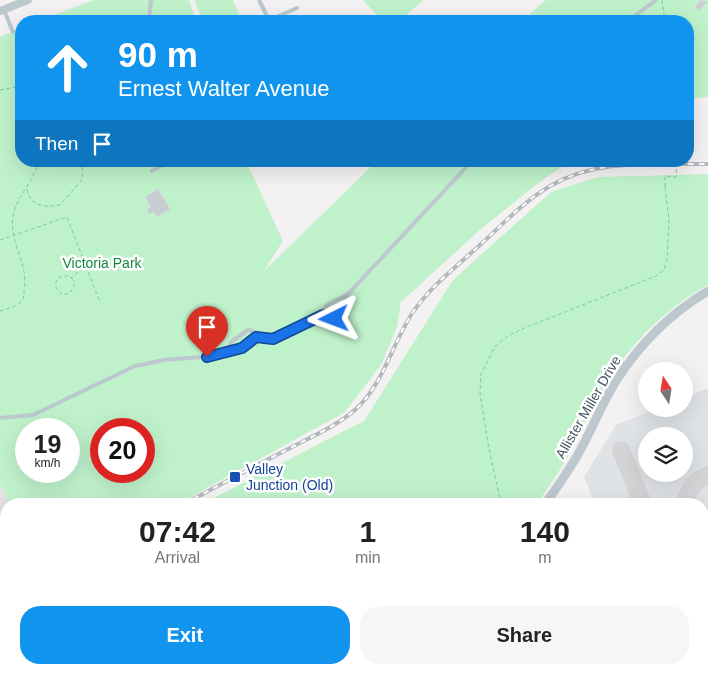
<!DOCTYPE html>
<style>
body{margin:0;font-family:Helvetica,sans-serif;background:#f6f6f6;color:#222;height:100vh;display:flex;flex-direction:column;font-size:19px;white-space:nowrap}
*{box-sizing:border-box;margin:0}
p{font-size:16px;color:#767676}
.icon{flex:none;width:28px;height:28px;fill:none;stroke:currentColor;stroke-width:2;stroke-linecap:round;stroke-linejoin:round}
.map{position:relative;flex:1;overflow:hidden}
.panel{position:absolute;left:0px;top:498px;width:709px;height:176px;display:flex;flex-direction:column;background:#fff;border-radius:20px 20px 0 0;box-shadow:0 5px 20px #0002}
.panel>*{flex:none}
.top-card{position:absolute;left:15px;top:15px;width:679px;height:152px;border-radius:20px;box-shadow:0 5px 20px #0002;background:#1194ee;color:#fff;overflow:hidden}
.needle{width:32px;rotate:348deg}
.buttons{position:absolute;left:638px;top:362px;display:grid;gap:10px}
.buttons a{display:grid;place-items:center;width:55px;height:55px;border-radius:50%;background:#fff;box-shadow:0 5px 20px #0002;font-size:25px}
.speed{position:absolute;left:15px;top:418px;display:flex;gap:10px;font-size:25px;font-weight:700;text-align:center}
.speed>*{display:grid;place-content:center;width:65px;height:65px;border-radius:50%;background:#fff;box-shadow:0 5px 20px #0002;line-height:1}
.speed small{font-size:12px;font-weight:400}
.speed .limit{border:8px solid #d22;background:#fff;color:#111}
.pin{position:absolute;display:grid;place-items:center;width:42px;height:42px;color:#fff;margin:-51px -21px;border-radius:50% 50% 50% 0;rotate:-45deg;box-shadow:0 0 5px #0007}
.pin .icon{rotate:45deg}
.me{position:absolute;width:55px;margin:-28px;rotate:267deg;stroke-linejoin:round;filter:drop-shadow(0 0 4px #0008)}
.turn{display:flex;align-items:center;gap:18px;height:105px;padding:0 20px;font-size:22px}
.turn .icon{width:65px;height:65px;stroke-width:2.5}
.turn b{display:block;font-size:35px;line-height:42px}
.then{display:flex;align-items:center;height:48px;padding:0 20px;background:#0003;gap:10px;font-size:19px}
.eta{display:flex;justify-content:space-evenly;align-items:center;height:85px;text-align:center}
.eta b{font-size:30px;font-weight:600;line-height:35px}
.primary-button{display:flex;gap:10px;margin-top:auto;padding:10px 20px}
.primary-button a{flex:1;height:58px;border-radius:20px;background:#1194ee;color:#fff;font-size:20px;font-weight:600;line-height:58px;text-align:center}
.primary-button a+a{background:#f6f6f6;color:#222}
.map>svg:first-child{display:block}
</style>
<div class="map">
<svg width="708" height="673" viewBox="0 0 708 673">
<rect width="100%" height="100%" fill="#f4f1f2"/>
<!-- education -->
<polygon fill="#e5e2e4" points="0,484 7,495 7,504 6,527 0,535"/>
<!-- airport -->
<g fill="#e0e3e6" fill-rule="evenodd">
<path d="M708,388V604L703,606L702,504H595L584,477L616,425L656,409H684V398ZM646,436H684V474H646Z"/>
<polygon points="703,648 708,661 708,673 426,673 431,668 637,668 640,672 645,671 646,668 702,668"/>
</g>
<!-- green -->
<g fill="#bff2cb" fill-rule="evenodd">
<polygon points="93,0 189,0 196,21 39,21"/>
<polygon points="194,0 233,0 240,17 229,21 203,21"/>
<polygon points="363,0 424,0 399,21 382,21"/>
<polygon points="545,0 708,0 708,97 688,99 688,21 523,21"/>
<path d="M21,28V161H246L283,241L263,272L377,161H571L541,181L482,228L401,302L397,327L381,365L345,412L178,504H7V495L0,484V37ZM26,429H69V471H26ZM101,429H144V471H101Z"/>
<path d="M708,174V285C666,307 630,345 605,385C590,410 579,437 564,463C556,477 546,490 537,504H202L364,421L453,280L551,192L598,177Z"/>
<polygon points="6,527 6,600 0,603 0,535"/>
<polygon points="6,612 6,668 255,668 243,673 0,673 0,616"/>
</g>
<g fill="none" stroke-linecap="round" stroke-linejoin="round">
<!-- stream -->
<polyline stroke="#8bebf0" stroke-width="2" points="0,636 6,632"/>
<!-- taxiway -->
<g stroke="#d4d4d7" stroke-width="18">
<polyline points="621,450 643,504"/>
<path d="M686,504C686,489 695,482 708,475"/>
<polyline points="702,546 706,561 702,576"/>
<polyline points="488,673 494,668"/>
</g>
</g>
<!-- building -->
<g fill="#c8cdd1" stroke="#d5d9dd">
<polygon points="701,0 707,2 699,11 695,7"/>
<polygon points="158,189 170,209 157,217 154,212 149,214 147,209 151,207 145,197"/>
</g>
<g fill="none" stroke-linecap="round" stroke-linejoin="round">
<!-- path -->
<g stroke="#75d296" stroke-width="1" stroke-dasharray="4 2.5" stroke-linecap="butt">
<polyline points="662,0 665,21"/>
<polyline points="0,90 21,86"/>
<path d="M27,189C30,206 44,208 60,205L81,181L83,172L80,161"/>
<polyline points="0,240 67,217 100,302"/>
<polyline points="71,278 74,281 74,288 68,294 61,294 56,288 56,281 61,276 69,276 71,278 85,266"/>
<path d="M0,311C7,309 16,307 21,302C24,299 24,295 24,291C29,262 9,244 13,217C16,197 34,181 39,161"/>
<polyline points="501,504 488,444 480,393 481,374 495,346 508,336 522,329 656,276 664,270 667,260 669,220 665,187"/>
</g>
<!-- service -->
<g stroke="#bcc8ce" stroke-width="4">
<polyline points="259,0 267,16 272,19 297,8"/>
<polyline points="4,10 13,32"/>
<polyline points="146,21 149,18 151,0"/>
<polyline points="628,21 656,0"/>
<polyline points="152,171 169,161"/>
<path d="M346,296C344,306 343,317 331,320L324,316C321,301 339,301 349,293L472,161"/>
<polyline points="256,337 273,339 323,315"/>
<polyline points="0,418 33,415 135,366 164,360 214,356 242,347 253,341 257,335 256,332 248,330 231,342 229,346 231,352"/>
<polyline points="702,656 708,669"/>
<polyline points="623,668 629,673"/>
<polyline points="432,673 438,668"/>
<polyline points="646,673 653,668"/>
</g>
<!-- minor -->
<polyline stroke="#bcc8ce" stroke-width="8" points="0,11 28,0"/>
<!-- tertiary -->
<g stroke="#bcc8ce" stroke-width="9">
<path d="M545,504C556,489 567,473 577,456C591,432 601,405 616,381C639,345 671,313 708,291"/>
<polyline points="255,673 267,668"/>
</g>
<defs>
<g id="rail">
<path d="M184,504C221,484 257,465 294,446C315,435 338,425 356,409C383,385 393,342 413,312C431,286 457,266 480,245C503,224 525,200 552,185C599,158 657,165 708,164"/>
<polyline points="0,607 6,603"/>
</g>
</defs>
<!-- rail casing -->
<use href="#rail" stroke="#b3b8bc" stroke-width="4"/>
<!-- rail -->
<use href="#rail" stroke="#fff" stroke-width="2" stroke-dasharray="5.5" stroke-linecap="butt"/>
<!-- path-bridge -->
<polyline stroke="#75d296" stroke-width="1" stroke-dasharray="4 2.5" stroke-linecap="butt" points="665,187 665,176 676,177 677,161"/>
</g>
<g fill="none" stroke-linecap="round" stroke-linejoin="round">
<defs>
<polyline id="route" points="207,357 242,348 256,337 273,339 323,315 329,320 334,319"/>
</defs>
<!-- route casing -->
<use href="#route" stroke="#114b97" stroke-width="12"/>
<!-- route -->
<use href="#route" stroke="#1a73e8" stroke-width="9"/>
</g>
<!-- markers -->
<rect fill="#1a4fb4" stroke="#fff" stroke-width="2" x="229" y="471" width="12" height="12" rx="2.5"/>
<g text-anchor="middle" stroke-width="5" stroke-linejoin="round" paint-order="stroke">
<!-- park labels -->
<g font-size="14" fill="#13873b" stroke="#fff">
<text x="102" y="268">Victoria Park</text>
</g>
<!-- street labels -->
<g font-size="14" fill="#485860" stroke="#fff">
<text transform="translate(588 407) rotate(-60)" y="5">Allister Miller Drive</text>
</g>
<!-- transit labels -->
<g font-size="14" fill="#164399" stroke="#fff" text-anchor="start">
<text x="246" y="474">Valley<tspan x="246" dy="16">Junction (Old)</tspan></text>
</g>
</g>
</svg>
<div class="buttons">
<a><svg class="needle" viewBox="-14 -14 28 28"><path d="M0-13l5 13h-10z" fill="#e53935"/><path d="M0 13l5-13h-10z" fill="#767676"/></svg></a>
<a><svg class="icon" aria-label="layers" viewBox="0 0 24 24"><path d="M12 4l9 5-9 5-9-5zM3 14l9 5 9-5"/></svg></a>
</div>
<div class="speed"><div>19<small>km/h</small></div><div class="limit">20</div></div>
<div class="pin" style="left:207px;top:357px;background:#d93025"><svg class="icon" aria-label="arrive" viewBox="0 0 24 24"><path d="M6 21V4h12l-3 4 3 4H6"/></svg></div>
<svg class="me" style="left:334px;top:319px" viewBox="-20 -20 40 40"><path d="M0-17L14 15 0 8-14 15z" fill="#1a73e8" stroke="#fff" stroke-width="4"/></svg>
<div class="top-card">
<div class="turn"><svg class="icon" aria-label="ahead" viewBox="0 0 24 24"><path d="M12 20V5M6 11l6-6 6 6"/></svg><div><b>90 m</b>Ernest Walter Avenue</div></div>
<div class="then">Then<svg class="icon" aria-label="arrive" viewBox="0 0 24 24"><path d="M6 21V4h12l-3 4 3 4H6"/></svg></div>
</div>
<section class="panel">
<div class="eta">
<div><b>07:42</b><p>Arrival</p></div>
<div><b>1</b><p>min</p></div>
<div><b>140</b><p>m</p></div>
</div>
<div class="primary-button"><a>Exit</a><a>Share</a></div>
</section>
</div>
